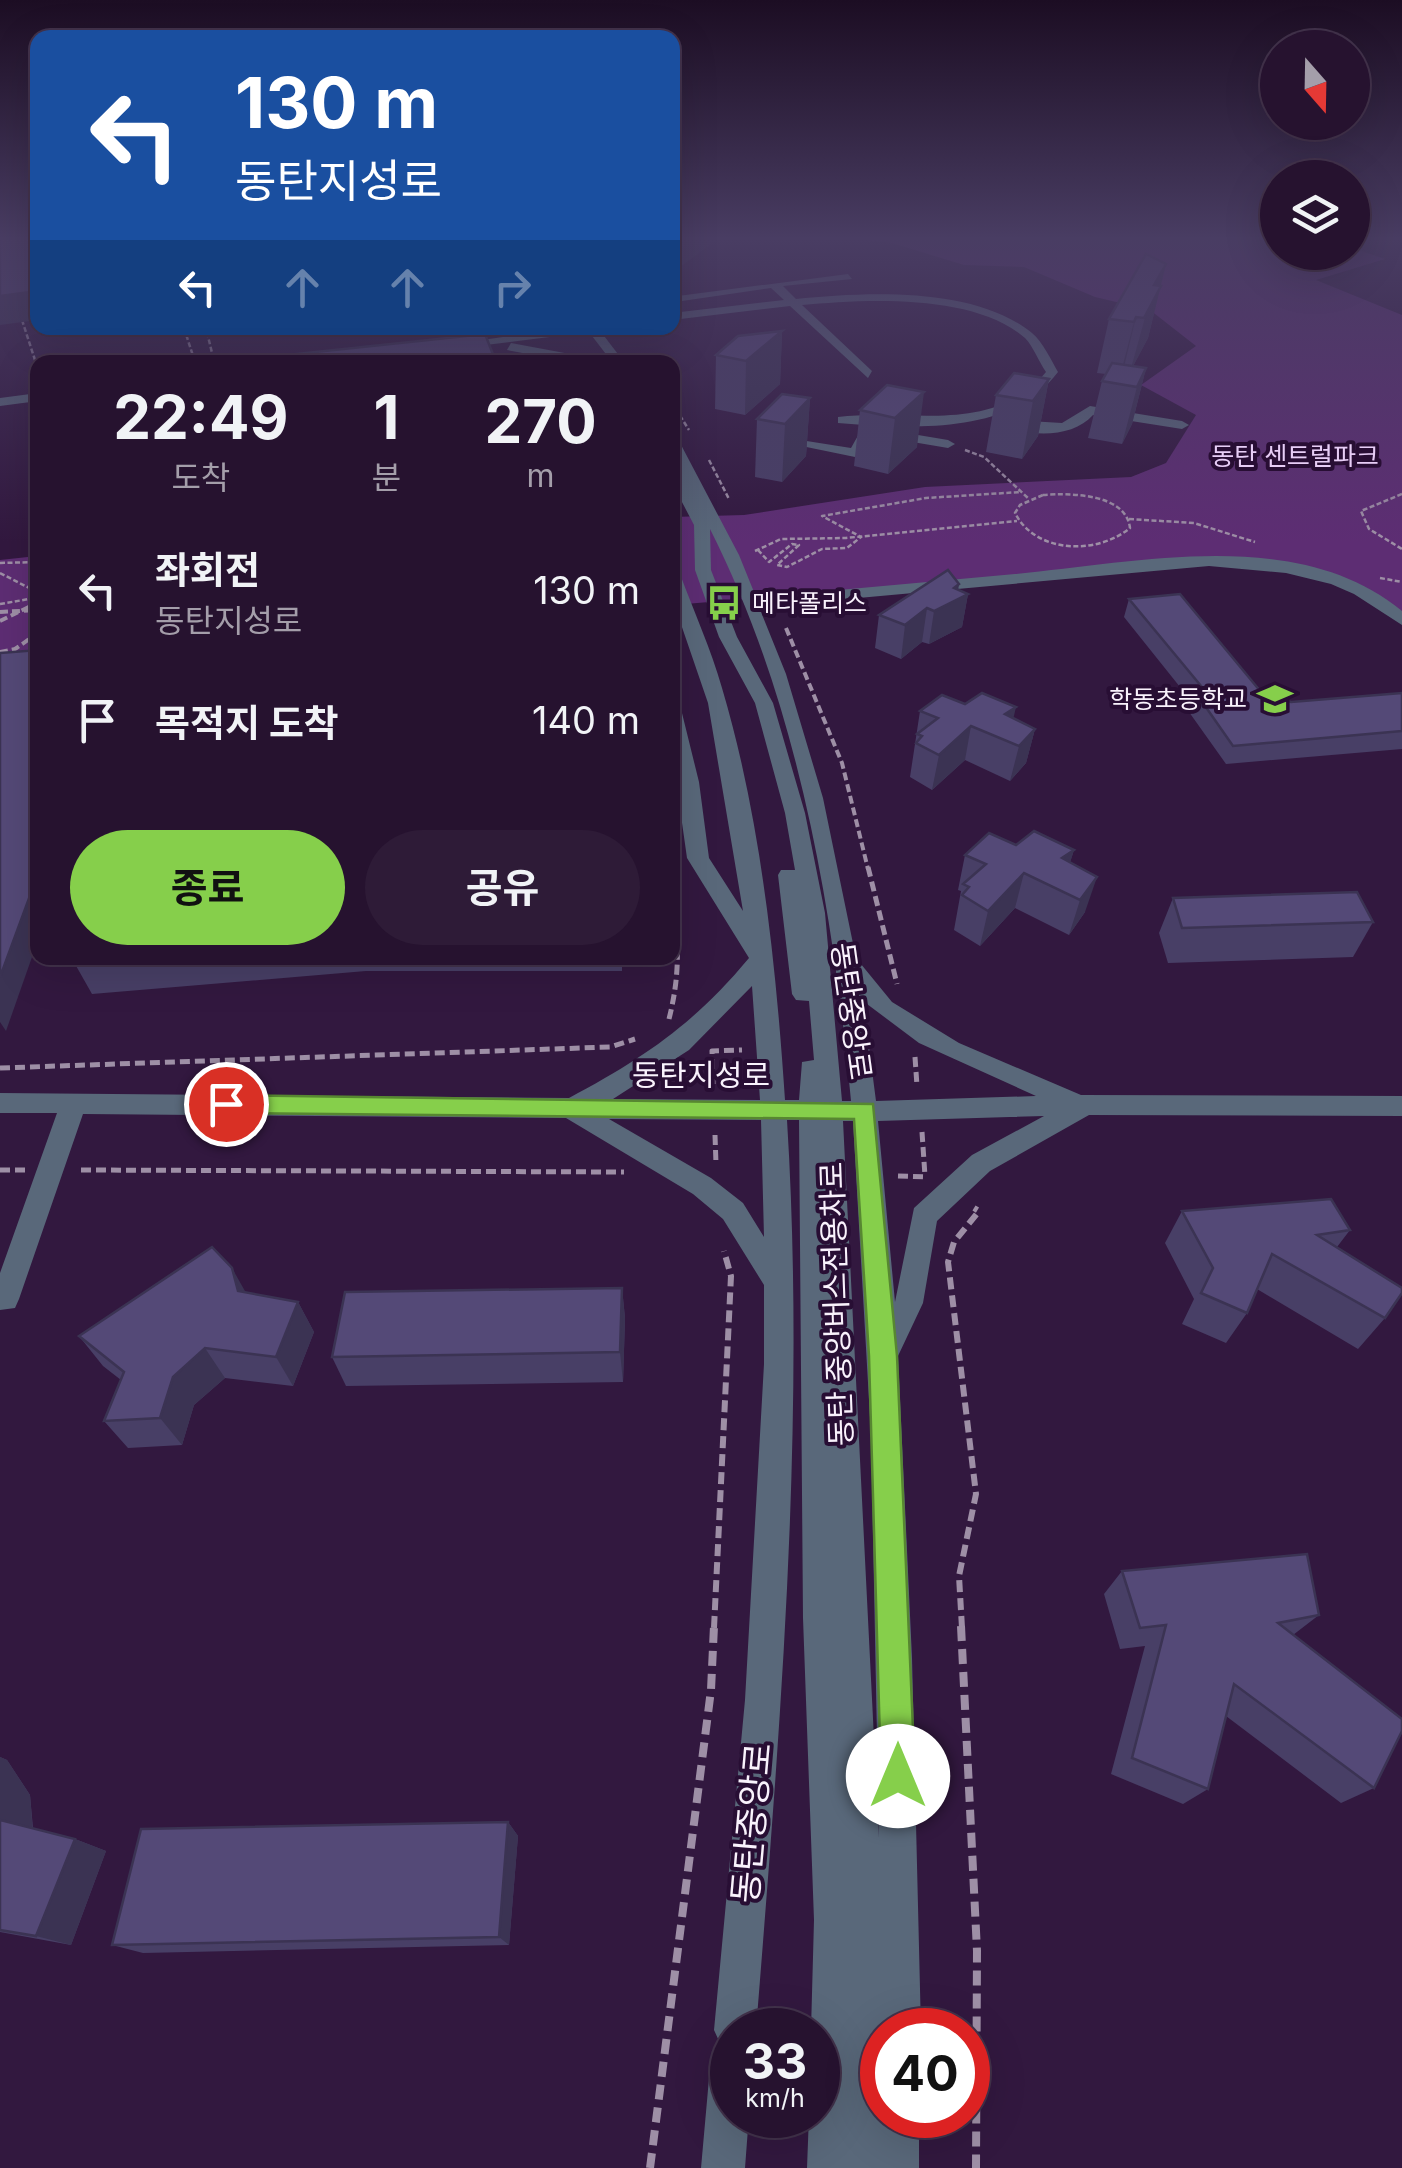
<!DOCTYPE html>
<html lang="ko">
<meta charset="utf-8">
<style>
body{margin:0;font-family:Inter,"Noto Sans KR",sans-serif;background:#2e1b37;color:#f1f3f6;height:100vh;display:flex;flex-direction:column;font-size:38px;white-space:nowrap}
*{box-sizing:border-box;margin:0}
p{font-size:32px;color:#a49eaa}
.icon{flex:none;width:55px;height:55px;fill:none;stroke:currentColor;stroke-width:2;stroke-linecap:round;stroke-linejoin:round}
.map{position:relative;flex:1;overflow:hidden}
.drawer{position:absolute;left:30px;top:355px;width:650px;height:610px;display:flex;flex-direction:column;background:#26122f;border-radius:20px;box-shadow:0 10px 40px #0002,0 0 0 2px #42324b}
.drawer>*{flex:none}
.guide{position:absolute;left:30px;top:30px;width:650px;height:305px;border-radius:20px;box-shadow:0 10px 40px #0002,0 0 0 2px #42324b;background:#1a4fa0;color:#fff;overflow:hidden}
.needle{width:65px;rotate:160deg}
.tools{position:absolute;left:1260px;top:30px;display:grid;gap:20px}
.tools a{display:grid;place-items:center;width:110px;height:110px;border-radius:50%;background:#26122f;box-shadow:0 10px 40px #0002,0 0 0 2px #42324b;font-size:50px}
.speed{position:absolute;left:710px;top:2008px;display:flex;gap:20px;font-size:50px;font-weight:700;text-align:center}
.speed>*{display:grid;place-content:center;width:130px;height:130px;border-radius:50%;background:#26122f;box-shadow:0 10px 40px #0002,0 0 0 2px #42324b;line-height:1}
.speed small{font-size:25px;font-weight:400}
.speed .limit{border:15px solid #d22;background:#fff;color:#111}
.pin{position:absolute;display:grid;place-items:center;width:85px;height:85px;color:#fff;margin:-42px;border:5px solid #fff;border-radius:50%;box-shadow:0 2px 10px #0007}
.me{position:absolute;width:110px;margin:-55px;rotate:0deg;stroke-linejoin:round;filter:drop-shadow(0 0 8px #0008)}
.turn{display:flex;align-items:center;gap:35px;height:210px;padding:0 40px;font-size:45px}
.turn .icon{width:130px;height:130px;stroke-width:2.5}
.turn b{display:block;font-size:70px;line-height:85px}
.lanes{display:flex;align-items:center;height:95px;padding:0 40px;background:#0003;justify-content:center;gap:50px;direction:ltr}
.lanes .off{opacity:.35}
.eta{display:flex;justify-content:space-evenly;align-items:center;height:170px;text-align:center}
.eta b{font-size:60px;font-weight:700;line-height:70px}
.button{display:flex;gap:20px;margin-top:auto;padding:20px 40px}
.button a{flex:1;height:115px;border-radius:60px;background:#86cf4b;color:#111;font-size:40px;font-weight:700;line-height:115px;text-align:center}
.button a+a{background:#2e1b37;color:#f1f3f6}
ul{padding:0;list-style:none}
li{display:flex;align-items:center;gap:30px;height:130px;padding:0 40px}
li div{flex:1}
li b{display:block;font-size:38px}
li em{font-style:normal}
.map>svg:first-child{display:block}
</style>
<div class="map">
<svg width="1402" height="2168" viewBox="0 0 1402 2168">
<rect width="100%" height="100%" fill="#32183f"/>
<!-- green -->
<g fill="#5d2d73">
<polygon points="848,238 1277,238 1278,252 1352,252 1353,248 1385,259 1316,280 1402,315 1402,620 1335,579 1209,561 673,605 672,517 744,515 925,487 1131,477 1166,463 1196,415 1141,385 1196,346 1150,310 1095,297 1024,267 964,265 892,243"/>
<polygon points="37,556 37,666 0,670 0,560"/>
</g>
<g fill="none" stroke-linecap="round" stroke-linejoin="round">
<!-- path-far4 -->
<g stroke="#9e8fa6" stroke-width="2.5" stroke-dasharray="5 2.5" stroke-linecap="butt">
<polyline points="22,320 35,360"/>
<polyline points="184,328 195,362"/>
<polyline points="206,329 221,328"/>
<polyline points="205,362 213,357 206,328"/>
<polyline points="672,403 689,430"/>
<polyline points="965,450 984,457 1029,499"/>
<polyline points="709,460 729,499"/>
<polyline points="1402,494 1361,511 1369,529 1402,549"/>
<path d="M1043,495C1069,493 1126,493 1130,528C1097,555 1036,554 1015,513L1020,505Z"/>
<polyline points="1129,519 1194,523 1255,542"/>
<polyline points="758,550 769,562 792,544 799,545 777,565 787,567 822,549 847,548 861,537 822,516 926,498 1021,492"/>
<polyline points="755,551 781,539 846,538 1017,521"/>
<polyline points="0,563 38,562"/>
<polyline points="0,573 37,592 35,604 28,607"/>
<polyline points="1380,578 1402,582"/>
<polyline points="0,604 35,598"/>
</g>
<!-- path-far3 -->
<g stroke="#9e8fa6" stroke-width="4" stroke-dasharray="8 4" stroke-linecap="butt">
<polyline points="0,612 38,610"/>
<polyline points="0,621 33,605"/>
<polyline points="786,628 842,763 868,869"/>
<polyline points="0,652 15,649 38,633"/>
</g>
<!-- path-far2 -->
<g stroke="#9e8fa6" stroke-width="5" stroke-dasharray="10 5" stroke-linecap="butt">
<polyline points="868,867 897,984"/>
<path d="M669,1019C679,979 680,946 672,905"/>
<polyline points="915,1057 917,1086"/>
<polyline points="0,1068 610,1047 635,1039"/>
<polyline points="713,1084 712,1051 742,1050"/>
<polyline points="922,1132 925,1176"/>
<polyline points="715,1135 716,1164"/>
<polyline points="0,1170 25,1170"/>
<polyline points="81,1170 624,1172"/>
<polyline points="898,1176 927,1177"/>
</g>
<!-- path-far1 -->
<g stroke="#9e8fa6" stroke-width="6" stroke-dasharray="12 6" stroke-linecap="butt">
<polyline points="714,1628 731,1276 724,1251"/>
<polyline points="962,1628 959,1576 976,1494 948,1262 954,1242 979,1211 974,1208"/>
</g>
<!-- path -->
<g stroke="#9e8fa6" stroke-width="8" stroke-dasharray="15 8" stroke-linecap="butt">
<polyline points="961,1626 977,1951 976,2168"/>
<polyline points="650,2168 711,1690 714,1626"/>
</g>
<!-- minor -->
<g fill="#59687a" fill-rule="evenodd">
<path d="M848,274L852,279L783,286L796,299C866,292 974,286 1032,333C1043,342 1051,360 1058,372C1017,427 941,428 878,426L860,456L855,457L787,443L794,439L851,448L864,425L838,423V417C909,408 993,436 1046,372C1039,362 1033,346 1025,338C974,293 865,299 802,305L872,371L868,378L790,306L672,320V313L784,300L771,288L682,301L678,296Z"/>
<polygon points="565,328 598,328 624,362 612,362 589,332 453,349 447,345"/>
<polygon points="511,343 570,354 576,358 570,362 507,350"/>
<polygon points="38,393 38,401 0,406 0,398"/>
<path d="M1090,406L1182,421L1189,425L1182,429L1093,415C1073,438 1028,438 1003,424L1010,420L1062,423Z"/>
<polygon points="888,430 948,440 955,444 948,448 883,437 881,434"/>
<path d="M672,437L679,441L739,555L756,597C842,590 929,582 1015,574C1137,563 1298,525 1402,611V625L1354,594L1331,584L1286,573L1209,566L759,607L786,674L823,798L856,958L892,1002L959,1043L1081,1095L1402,1096V1116L1089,1115L990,1171L937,1221L923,1303L898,1356L912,1658L921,2030H882V2115H919V2168H807L809,2115H818V2030H811L814,1920L803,1618L799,1120H787C806,1424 780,1728 756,2030H732V2115H749L745,2168H701L711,2056L719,2041L714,2030L745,1700L764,1364V1285L723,1219L693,1194L566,1118L83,1114L19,1299L15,1308L0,1310V1273L57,1113H0V1093L569,1098C644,1058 694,1024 749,958L687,858L672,752V704L681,709L699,782L709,858L743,911L708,703L672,598V569L680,574C694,612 711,649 722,688C761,819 776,965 785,1100H799L802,1062L814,1060L809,1001L796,1000L792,994L778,875L781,870H795L785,813L755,703L719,637L695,570L694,525L672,483V464L678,466L672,456ZM710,529C798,703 833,908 851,1101H842L825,913L805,813L773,703L737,637L711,570ZM752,986L760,1100L613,1099L689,1050ZM863,1001L919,1043L1036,1096L876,1101ZM1044,1116L972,1155L914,1208L895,1302L878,1121ZM609,1119L761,1120L764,1237L743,1203L711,1178ZM843,1121H853L871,1435L879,1838Z"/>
</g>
</g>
<!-- wall -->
<g fill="#483f66">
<polygon points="1166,264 1148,338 1133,366 1146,368 1132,424 1122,444 1088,438 1102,381 1106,374 1097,373 1109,319"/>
<polygon points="782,331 780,384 745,415 715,409 716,355"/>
<polygon points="1049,379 1038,436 1022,459 986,452 996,395"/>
<polygon points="887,385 917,447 888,474 854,466 860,410"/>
<polygon points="810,398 806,456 782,482 755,477 757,419"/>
<polygon points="959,584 958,590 968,594 962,627 929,644 922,642 901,659 875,648 879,615"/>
<polygon points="1129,599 1261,692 1291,702 1402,693 1402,749 1226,764 1189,712 1192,702 1124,617"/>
<polygon points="965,704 1013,718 1035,729 1026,763 1010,781 965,760 932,790 910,777 920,711"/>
<polygon points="1016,845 1074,850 1070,862 1085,912 1069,935 1015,908 980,946 954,930 961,891 958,890 965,855"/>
<polygon points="1173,898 1373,922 1353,957 1168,963 1159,933"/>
<polygon points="77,958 622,958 622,971 366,971 92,994 75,964"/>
<polygon points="1182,1211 1350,1230 1337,1247 1385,1318 1358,1349 1257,1289 1247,1313 1226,1343 1182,1324 1194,1299 1165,1243"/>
<polygon points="622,1288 625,1318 623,1382 346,1386 332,1357"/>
<polygon points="246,1292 298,1302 314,1332 293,1386 225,1378 194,1405 182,1445 128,1448 104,1421 121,1380 103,1366 79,1336"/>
<polygon points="1122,1571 1319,1615 1293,1635 1374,1788 1341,1803 1226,1716 1208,1789 1183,1804 1111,1774 1145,1646 1120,1649 1104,1594"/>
<polygon points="0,1757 7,1760 30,1795 33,1828 75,1839 106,1851 71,1945 0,1932"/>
<polygon points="508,1822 518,1836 509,1945 143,1953 112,1945"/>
</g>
<!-- shaded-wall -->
<g fill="#3b3353">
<polygon points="678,238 719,238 672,273 672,242"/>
<polygon points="1166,264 1148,338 1130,372 1154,285"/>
<polygon points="38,291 38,320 0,325 0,296"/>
<polygon points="1136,317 1123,371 1120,376 1134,322"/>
<polygon points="782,331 780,384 745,415 746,361"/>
<polygon points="1146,368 1132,424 1122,444 1137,387"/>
<polygon points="1049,379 1038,436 1022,459 1033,401"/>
<polygon points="924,392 917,447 888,474 895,418"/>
<polygon points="810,398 806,456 782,482 785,424"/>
<polygon points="959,584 956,599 968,594 962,627 929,644 934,611"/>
<polygon points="927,608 922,642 901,659 905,625"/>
<polygon points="1016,707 1008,742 1005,714"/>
<polygon points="971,726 965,760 932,790 939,755"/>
<polygon points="1035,729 1026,763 1010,781 1019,746"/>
<polygon points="1074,850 1063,885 1062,858"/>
<polygon points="1024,873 1015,908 980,946 988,911"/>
<polygon points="38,874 38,940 6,1031 0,1022 0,977"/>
<polygon points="1097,877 1085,912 1069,935 1080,900"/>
<polygon points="232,1268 250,1300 238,1291"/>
<polygon points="622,1288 625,1318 623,1382 620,1352"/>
<polygon points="298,1302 314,1332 293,1386 276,1357"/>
<polygon points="205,1348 225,1378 194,1405 182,1445 160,1418 173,1377"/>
<polygon points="0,1757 7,1760 30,1795 33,1833 0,1820"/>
<polygon points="508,1822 518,1836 509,1945 499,1937"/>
<polygon points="75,1839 106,1851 71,1945 36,1936"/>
</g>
<!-- building -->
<g fill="#544977" stroke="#3b3353" stroke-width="2.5">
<polygon points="0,238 38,238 38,291 0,296"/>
<polygon points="1146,254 1166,264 1154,285 1161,286 1144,318 1136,317 1134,322 1109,319"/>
<polygon points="782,331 746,361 716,355 738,336"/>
<polygon points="485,334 496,362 222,362"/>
<polygon points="1112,363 1146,368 1137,387 1102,381"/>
<polygon points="1014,373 1049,379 1033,401 996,395"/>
<polygon points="887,385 924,392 895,418 860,410"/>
<polygon points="782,394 810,398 785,424 757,419"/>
<polygon points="948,570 959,584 954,588 968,594 934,611 927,608 905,625 879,615"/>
<polygon points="1180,594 1261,692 1291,702 1402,693 1402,731 1233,746 1196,693 1206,692 1129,599"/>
<polygon points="38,650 38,874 0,977 0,653"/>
<polygon points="982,693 1016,707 1005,714 1035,729 1019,746 971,726 939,755 916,743 922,736 917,734 938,718 920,711 942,695 965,704"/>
<polygon points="1034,831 1074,850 1062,858 1097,877 1080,900 1024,873 988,911 962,895 969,887 963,884 986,864 965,855 989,833 1016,845"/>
<polygon points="1357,892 1373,922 1182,928 1173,898"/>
<polygon points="77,958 156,958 75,964"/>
<polygon points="1331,1199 1350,1230 1317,1235 1402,1288 1402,1293 1385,1318 1272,1254 1247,1313 1201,1293 1213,1268 1182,1211"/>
<polygon points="212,1247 232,1268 238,1291 298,1302 276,1357 205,1348 173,1377 160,1418 104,1421 124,1372 79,1336"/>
<polygon points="622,1288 620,1352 332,1357 345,1292"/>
<polygon points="1307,1554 1319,1615 1278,1623 1402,1719 1402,1731 1374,1788 1234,1684 1208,1789 1132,1758 1166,1625 1140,1628 1122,1571"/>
<polygon points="0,1820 75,1839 36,1936 0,1930"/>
<polygon points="508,1822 499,1937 112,1945 141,1829"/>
</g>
<!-- sky -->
<linearGradient id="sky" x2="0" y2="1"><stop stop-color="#1c0d23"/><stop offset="0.44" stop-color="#493d63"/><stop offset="1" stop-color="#493d63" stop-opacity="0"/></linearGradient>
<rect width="1402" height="542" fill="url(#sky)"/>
<!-- route -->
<polygon fill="#86cf4b" stroke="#578731" stroke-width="2.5" points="226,1095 873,1104 897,1356 915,1776 910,1788 898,1793 886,1788 881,1776 869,1356 854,1119 226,1113 215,1104"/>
<!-- icons -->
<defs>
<symbol id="bus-bare" viewBox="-9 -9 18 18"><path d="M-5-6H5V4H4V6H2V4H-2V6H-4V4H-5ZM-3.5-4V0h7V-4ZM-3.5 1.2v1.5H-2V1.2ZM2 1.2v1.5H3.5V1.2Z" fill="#86cf4b" stroke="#280e34" stroke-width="2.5" paint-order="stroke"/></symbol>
<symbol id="school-bare" viewBox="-9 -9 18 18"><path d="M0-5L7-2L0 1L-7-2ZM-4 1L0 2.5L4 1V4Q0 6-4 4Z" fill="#86cf4b" stroke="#280e34" stroke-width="2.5" paint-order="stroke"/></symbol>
</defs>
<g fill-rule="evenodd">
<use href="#bus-bare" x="699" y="578" width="50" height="50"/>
<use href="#school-bare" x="1250" y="674" width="50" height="50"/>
</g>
<g text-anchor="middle" stroke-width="8" stroke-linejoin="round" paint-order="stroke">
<!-- far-park labels -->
<g font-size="25" fill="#e7cdf6" stroke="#280e34">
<text x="1295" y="465">동탄 센트럴파크</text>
</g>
<!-- far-poi labels -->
<g font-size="25" fill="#f9f2fc" stroke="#280e34" text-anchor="start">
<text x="752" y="612">메타폴리스</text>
<text x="1247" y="708" text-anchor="end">학동초등학교</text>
</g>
<!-- street labels -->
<g font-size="30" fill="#f9f2fc" stroke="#280e34">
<text transform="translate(851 1011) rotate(82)" y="10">동탄중앙로</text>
<text x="701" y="1086">동탄지성로</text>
<text transform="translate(837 1304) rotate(-92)" y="10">동탄 중앙버스전용차로</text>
</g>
<!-- near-street labels -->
<g font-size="35" fill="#f9f2fc" stroke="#280e34">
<text transform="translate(752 1823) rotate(-85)" y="12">동탄중앙로</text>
</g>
</g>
</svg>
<div class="tools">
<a><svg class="needle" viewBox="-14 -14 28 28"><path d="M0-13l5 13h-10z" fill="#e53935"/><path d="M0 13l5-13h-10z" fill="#a49eaa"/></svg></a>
<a><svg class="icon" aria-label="layers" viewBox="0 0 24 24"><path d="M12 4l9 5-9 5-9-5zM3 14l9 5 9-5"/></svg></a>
</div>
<div class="speed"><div>33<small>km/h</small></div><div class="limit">40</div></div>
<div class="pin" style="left:226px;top:1104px;background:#d93025"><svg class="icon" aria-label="arrive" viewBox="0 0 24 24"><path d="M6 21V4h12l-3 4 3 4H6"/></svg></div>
<svg class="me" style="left:898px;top:1776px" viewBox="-20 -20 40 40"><circle r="19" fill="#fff"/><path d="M0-13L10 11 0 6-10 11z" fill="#86cf4b"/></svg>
<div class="guide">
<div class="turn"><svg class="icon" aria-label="left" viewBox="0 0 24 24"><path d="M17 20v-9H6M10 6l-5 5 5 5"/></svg><div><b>130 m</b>동탄지성로</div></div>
<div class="lanes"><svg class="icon" aria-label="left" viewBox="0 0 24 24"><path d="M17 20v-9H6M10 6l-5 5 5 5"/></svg><svg class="icon off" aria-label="ahead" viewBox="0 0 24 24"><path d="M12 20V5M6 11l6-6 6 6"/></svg><svg class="icon off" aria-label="ahead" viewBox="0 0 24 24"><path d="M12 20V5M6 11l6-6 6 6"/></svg><svg class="icon off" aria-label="right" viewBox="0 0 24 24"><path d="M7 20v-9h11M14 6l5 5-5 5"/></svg></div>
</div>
<section class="drawer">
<div class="eta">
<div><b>22:49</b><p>도착</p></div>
<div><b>1</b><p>분</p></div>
<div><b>270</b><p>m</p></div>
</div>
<ul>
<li><svg class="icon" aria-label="left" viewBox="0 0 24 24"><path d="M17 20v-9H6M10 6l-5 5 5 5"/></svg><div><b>좌회전</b><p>동탄지성로</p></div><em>130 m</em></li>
<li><svg class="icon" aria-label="arrive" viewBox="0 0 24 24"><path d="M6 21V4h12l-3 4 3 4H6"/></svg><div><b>목적지 도착</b></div><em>140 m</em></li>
</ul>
<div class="button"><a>종료</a><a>공유</a></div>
</section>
</div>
